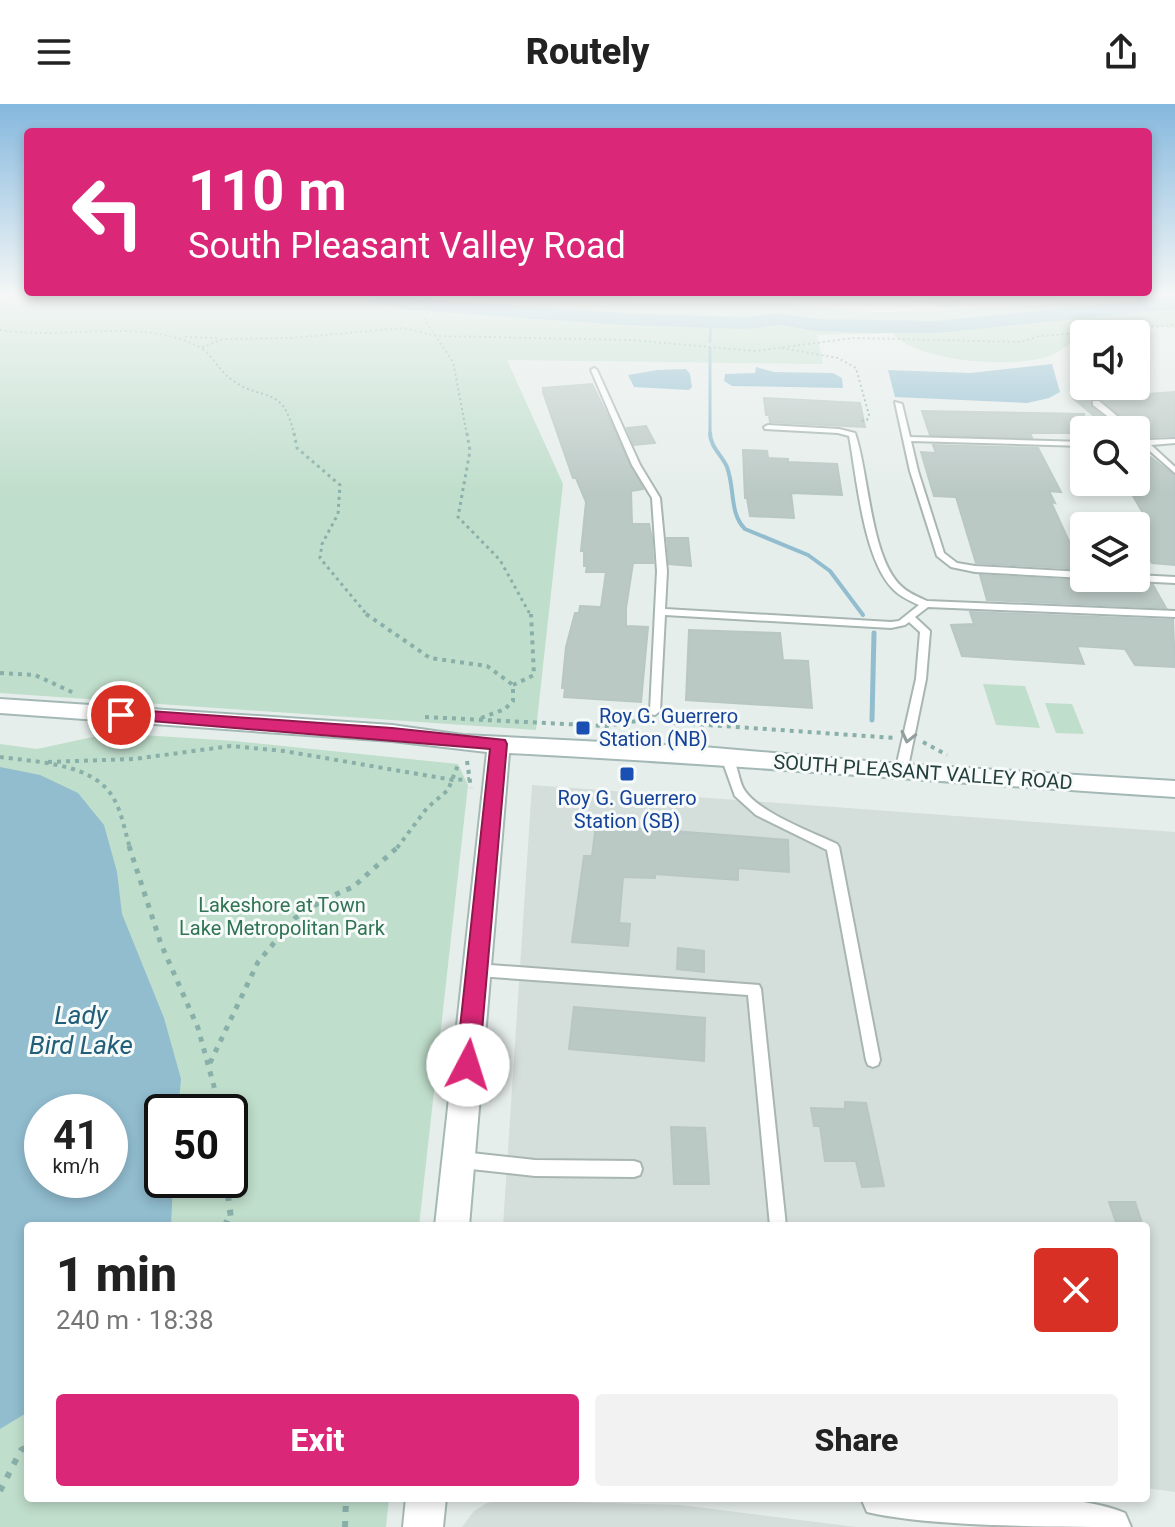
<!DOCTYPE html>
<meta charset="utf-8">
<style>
body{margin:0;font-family:Roboto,sans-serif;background:#f2f2f2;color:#222;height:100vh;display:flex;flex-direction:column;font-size:30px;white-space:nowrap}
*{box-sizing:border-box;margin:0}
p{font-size:26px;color:#767676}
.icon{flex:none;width:44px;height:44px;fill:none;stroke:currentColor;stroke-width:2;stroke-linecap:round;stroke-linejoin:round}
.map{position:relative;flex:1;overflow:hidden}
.side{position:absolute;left:24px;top:1118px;width:1126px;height:280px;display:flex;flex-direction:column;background:#fff;border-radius:8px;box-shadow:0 4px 12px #0003}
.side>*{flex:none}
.banner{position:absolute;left:24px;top:24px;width:1128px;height:168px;border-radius:8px;box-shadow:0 4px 12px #0003;background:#db2777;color:#fff;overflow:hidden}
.fabs{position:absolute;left:1070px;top:216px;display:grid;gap:16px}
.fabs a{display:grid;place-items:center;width:80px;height:80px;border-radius:8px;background:#fff;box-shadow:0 4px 12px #0003;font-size:40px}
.speed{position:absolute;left:24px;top:990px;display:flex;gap:16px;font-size:40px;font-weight:700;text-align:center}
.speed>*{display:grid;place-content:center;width:104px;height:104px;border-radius:50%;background:#fff;box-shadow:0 4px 12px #0003;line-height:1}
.speed small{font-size:20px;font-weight:400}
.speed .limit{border:4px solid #111;border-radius:12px;background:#fff;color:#111}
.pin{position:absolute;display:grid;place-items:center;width:68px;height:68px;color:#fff;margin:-34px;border:4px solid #fff;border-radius:50%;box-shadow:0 2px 8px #0007}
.me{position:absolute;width:88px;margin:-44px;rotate:5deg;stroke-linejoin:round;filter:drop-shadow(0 0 6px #0008)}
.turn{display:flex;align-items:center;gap:28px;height:168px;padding:0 32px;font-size:36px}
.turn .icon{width:104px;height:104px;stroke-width:2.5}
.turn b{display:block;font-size:56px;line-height:68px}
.round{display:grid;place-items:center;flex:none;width:84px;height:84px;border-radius:8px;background:#f2f2f2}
.overview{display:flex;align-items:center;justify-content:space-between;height:136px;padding:0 32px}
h1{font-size:48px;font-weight:800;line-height:60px}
.primary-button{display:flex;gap:16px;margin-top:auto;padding:16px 32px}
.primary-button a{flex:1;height:92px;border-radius:8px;background:#db2777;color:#fff;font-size:32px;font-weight:800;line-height:92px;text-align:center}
.primary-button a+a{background:#f2f2f2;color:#222}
header{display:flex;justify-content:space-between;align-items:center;height:104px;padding:0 32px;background:#fff;font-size:36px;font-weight:800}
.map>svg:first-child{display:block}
</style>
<header><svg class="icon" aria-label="menu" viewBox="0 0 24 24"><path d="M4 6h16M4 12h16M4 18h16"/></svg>Routely<svg class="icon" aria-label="share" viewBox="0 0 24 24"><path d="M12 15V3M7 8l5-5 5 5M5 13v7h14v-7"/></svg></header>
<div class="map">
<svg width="1175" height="1423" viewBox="0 0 1175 1423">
<rect width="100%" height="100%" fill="#e6eeeb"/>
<!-- built -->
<g fill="#d4dedb">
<polygon points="532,681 1175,728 1175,1388 1146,1384 1146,1122 503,1122"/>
<polygon points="500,1396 681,1401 856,1423 462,1423 474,1407 487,1399"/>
</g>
<!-- green -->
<g fill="#c0decc" fill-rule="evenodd">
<path d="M0,189H528L686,195L748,191L803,202L879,208L1014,203L1175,189V224L1153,222L1084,230V233C1069,237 1061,249 1046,253C1010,264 917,258 892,229L817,231L823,260L507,256L563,380L536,626L0,589Z"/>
<path d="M906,189H970C966,193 960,200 955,202C943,206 913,198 904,191Z"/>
<polygon points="983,580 1025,582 1040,624 996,621"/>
<polygon points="1045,599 1072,600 1084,630 1056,629"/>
<path d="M111,629L235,637L458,660L468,681L419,1122H142L156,998L0,676V640L37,645ZM162,1008H230V1076H162Z"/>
<polygon points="28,1278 28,1394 389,1394 386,1423 0,1423 0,1293"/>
</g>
<!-- water -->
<g fill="#91bdcf" fill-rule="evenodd">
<polygon points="1052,260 1060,288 1049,294 1027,299 895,293 888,266 970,269"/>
<polygon points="756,263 774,268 833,269 842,274 843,284 732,282 724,277 725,270 755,269"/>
<polygon points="686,265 690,270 692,283 689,286 634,283 628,271 657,266"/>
<path d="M0,663L40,671L78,689L104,721L117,768L122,810L164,914L181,975L178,1008H162V1076H173L171,1122H28V1308L0,1325ZM110,1008V1076H42V1008Z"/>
</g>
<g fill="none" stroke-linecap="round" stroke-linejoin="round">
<!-- stream-far2 -->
<g stroke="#91bdcf" stroke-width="3">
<polyline points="710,238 711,219"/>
<polyline points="710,244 710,331"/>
</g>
<!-- stream-far1 -->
<path stroke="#91bdcf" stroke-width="4" d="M710,329C710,343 722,351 727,363C735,384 729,409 745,425L808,451L830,467L863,511"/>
<!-- stream -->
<polyline stroke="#91bdcf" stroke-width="5" points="872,616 874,529"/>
<!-- river -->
<polygon fill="#91bdcf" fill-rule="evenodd" points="344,189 382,189 408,194 625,209 745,213 781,209 816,215 937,217 1175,193 1175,205 937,229 872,229 816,227 781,221 745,225 625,221 408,206 346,193"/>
</g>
<!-- building -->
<g fill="#bbc9c5" stroke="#b8c7c3" stroke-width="2">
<polygon points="592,280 643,385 631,387 632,420 649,420 652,434 653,459 633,459 626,504 626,522 648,523 641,598 564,593 565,584 562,584 566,543 575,509 579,509 580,502 601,503 606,468 586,468 587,462 584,462 584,447 581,447 586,398 576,374 573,374 543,288 543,284"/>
<polygon points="1175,288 1175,332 1147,333 1101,295 1091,295 1091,303 1120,326 1111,326 1074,295"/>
<polygon points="764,294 860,299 865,323 770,318 769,311 766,311"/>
<polygon points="922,307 1084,310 1084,329 1030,329 1032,334 930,331"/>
<polygon points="646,322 655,339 634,341 627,324"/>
<polygon points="933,341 1038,344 1061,388 1049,387 1055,399 1051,398 1078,457 1084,458 1084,465 976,459 956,393 934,392 921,348 936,349"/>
<polygon points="1136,342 1175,372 1175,461 1152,459 1136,431 1136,419 1142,420 1139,415 1147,416 1125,378 1136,378"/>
<polygon points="743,346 767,347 768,354 788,355 788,358 837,360 842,391 791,389 794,414 750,412 747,394 745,394"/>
<polygon points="667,434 688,434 691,462 669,460"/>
<polygon points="980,471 1153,481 1166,504 987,496"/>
<polygon points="970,508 1173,516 1175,563 1135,561 1125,545 1077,542 1084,560 962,552 951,521 974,520"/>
<polygon points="689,526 780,529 783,556 808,557 812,604 686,596"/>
<polygon points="596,721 788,736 789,768 738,764 738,776 655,770 655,774 623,773 619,819 630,820 628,842 572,838 584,752 592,752"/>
<polygon points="678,844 704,847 704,868 677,865"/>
<polygon points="574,903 705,914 704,957 569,945"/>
<polygon points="845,998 866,999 884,1082 862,1083 856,1057 825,1057 820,1022 814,1022 811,1004 845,1005"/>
<polygon points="671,1023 705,1024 709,1080 674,1080"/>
<polygon points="1109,1098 1135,1098 1142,1119 1116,1118"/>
</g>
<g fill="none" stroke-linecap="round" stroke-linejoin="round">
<defs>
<g id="lane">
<path d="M594,264L597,266L640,361L660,394L667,467L665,505L891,518L899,517L919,501C910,497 899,492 892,484C863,453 857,374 849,332L838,329L765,325L764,323L768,321L839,325L855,329C869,369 870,453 901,482C908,489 918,493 927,497L1175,507V513L928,503L915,513L930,527L926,575L907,668L901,672L895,668L916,575L920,528L909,518L905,521L891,524L665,511L660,607L655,611L651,610L650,607L657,467L652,394L632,361L591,266Z"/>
<polygon points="1093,297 1099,297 1134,326 1125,326 1093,301"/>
<polygon points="895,298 902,300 910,333 1084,338 1084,342 911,337 918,367 944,449 957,459 975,462 1084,468 1084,474 975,468 951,463 937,452 910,367"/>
<polygon points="1136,329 1146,336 1175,335 1175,339 1151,341 1175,363 1175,369 1143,341 1139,341 1136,335"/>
<polygon points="1136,471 1175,473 1175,479 1134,477 1129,474 1136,474"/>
<path d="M727,649C739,656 737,676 745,687C760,709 812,728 837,740L839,743L880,956L878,961L873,963L868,961L866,956L827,746L756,711L735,692L721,653Z"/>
<polygon points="477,860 759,881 761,885 786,1122 770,1122 748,891 477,872 472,870 470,866 472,862"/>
<polygon points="462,1048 535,1056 634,1057 640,1059 642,1065 640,1071 634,1073 535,1072 462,1064 456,1062 454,1056 456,1050"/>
</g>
<path id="street" d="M861,1394C931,1394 1064,1383 1125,1409L1131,1423C1061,1423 929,1423 867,1408Z"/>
<g id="secondary">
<path d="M0,595L392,621L463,631L703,643L901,660L1175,677V693C953,679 732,660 509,649L469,1122H435L487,648L392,637L0,609Z"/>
<polygon points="406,1394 446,1394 443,1423 403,1423"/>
</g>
</defs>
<!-- lane casing -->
<use href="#lane" stroke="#a8b6b3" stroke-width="4"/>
<!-- street casing -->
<use href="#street" stroke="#a8b6b3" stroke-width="4"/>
<!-- secondary casing -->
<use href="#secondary" stroke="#a4b9b5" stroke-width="4"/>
<!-- path-far4 -->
<g stroke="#88b0a9" stroke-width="2" stroke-dasharray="2 3" stroke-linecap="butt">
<polyline points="431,189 425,216 453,258 467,331"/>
<path d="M0,226C67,237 142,212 201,244"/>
<polyline points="185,233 220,234"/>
<polyline points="782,244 838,254 856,264 869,311 867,316 860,317"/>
<path d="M294,331C284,280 262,298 232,276C220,268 214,253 201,244L223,235L291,234L403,224L437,232L631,236L755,247L853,234L1021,238L1040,232L1175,221"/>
</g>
<!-- path-far3 -->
<g stroke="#88b0a9" stroke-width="3" stroke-dasharray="3 4" stroke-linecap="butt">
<polyline points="294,329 297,344 340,381 338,410 322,440 320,454 368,512"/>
<polyline points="467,329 470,347 458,413 500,456 531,512"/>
</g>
<!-- path-far2 -->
<g stroke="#88b0a9" stroke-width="4" stroke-dasharray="4 5" stroke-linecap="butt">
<polyline points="366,510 430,554 487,562 513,581"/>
<polyline points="0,569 35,571 74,589"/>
<polyline points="513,581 534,571 531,510"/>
<polyline points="425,613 606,622 643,616"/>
<polyline points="481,614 505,605 513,597 513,581"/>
<polyline points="664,618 895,634"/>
<polyline points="923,638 947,651"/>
<path d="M0,653C36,658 95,659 114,695C122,709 125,728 130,744"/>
<polyline points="467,657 471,684"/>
<polyline points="48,658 134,655 231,642 284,647 453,676 470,675"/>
<polyline points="397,744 427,704 448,686 458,661"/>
</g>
<!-- path-far1 -->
<g stroke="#88b0a9" stroke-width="5" stroke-dasharray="5 7" stroke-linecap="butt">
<polyline points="129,742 161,840 198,924 221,1008"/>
<polyline points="210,959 258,858 295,814 325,795 353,783 399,742"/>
</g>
<!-- path -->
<g stroke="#88b0a9" stroke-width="6" stroke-dasharray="6 9" stroke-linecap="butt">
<polyline points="226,1076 232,1122"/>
<polyline points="225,1122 230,1109"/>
<polyline points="0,1387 21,1346 28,1343"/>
<polyline points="345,1423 346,1394"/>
</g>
<!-- lane -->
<use href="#lane" fill="#fff" fill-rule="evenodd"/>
<!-- street -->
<use href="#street" fill="#fff" fill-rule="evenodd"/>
<!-- secondary -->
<use href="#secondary" fill="#fff" fill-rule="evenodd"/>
</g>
<!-- one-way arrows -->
<defs><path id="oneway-chevron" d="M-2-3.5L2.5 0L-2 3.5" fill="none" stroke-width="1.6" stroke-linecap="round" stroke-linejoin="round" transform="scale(2)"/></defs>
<use stroke="#929f9e" href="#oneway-chevron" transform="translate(908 633) rotate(103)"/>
<!-- sky -->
<linearGradient id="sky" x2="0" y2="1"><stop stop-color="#85b8de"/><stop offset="0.49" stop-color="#f4f7f6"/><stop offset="1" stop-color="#f4f7f6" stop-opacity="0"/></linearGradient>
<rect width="1175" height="388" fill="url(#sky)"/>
<!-- route -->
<polygon fill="#db2777" stroke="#8e194d" stroke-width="2" points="121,605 392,624 505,636 507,640 479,961 476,968 468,971 460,968 456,961 490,645 115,614 112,611 115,607"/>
<!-- markers -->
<g fill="#1a4fb4" stroke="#f6faf9" stroke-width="3">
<rect x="575" y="616" width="16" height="16" rx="4"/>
<rect x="619" y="662" width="16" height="16" rx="4"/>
</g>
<g text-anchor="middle" stroke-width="6" stroke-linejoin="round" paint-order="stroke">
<!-- transit labels -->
<g font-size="20" fill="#164399" stroke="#f6faf9" text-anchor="start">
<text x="599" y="619">Roy G. Guerrero<tspan x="599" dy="23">Station (NB)</tspan></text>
<text x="627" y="701" text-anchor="middle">Roy G. Guerrero<tspan x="627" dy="23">Station (SB)</tspan></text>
</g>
<!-- street labels -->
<g font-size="20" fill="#253f3c" stroke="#f6faf9">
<text transform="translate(923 668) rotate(4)" y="7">SOUTH PLEASANT VALLEY ROAD</text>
</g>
<!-- park labels -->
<g font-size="20" fill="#317454" stroke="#f6faf9">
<text x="282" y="808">Lakeshore at Town<tspan x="282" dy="23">Lake Metropolitan Park</tspan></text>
</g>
<!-- near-water labels -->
<g font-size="26" font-style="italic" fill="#225e79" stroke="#f6faf9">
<text x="81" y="920">Lady<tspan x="81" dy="30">Bird Lake</tspan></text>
</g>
</g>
</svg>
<div class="fabs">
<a><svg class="icon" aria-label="sound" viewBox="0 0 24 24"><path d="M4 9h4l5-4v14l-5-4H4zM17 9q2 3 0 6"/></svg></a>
<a><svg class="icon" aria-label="search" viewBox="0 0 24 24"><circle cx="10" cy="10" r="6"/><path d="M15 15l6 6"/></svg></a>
<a><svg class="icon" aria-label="layers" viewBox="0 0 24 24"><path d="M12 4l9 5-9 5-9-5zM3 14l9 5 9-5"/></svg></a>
</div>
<div class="speed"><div>41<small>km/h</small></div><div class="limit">50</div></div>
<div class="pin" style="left:121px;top:611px;background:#d93025"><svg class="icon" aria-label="arrive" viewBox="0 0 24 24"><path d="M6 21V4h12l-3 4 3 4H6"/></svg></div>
<svg class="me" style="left:468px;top:961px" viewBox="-20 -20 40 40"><circle r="19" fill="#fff"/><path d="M0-13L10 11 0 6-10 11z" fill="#db2777"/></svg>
<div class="banner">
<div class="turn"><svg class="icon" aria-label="left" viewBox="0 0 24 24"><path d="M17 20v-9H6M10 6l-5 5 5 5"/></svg><div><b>110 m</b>South Pleasant Valley Road</div></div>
</div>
<section class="side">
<div class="overview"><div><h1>1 min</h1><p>240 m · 18:38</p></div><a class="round" style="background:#d93025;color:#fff"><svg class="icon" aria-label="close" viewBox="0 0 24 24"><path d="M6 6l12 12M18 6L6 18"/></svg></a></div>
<div class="primary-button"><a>Exit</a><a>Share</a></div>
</section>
</div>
